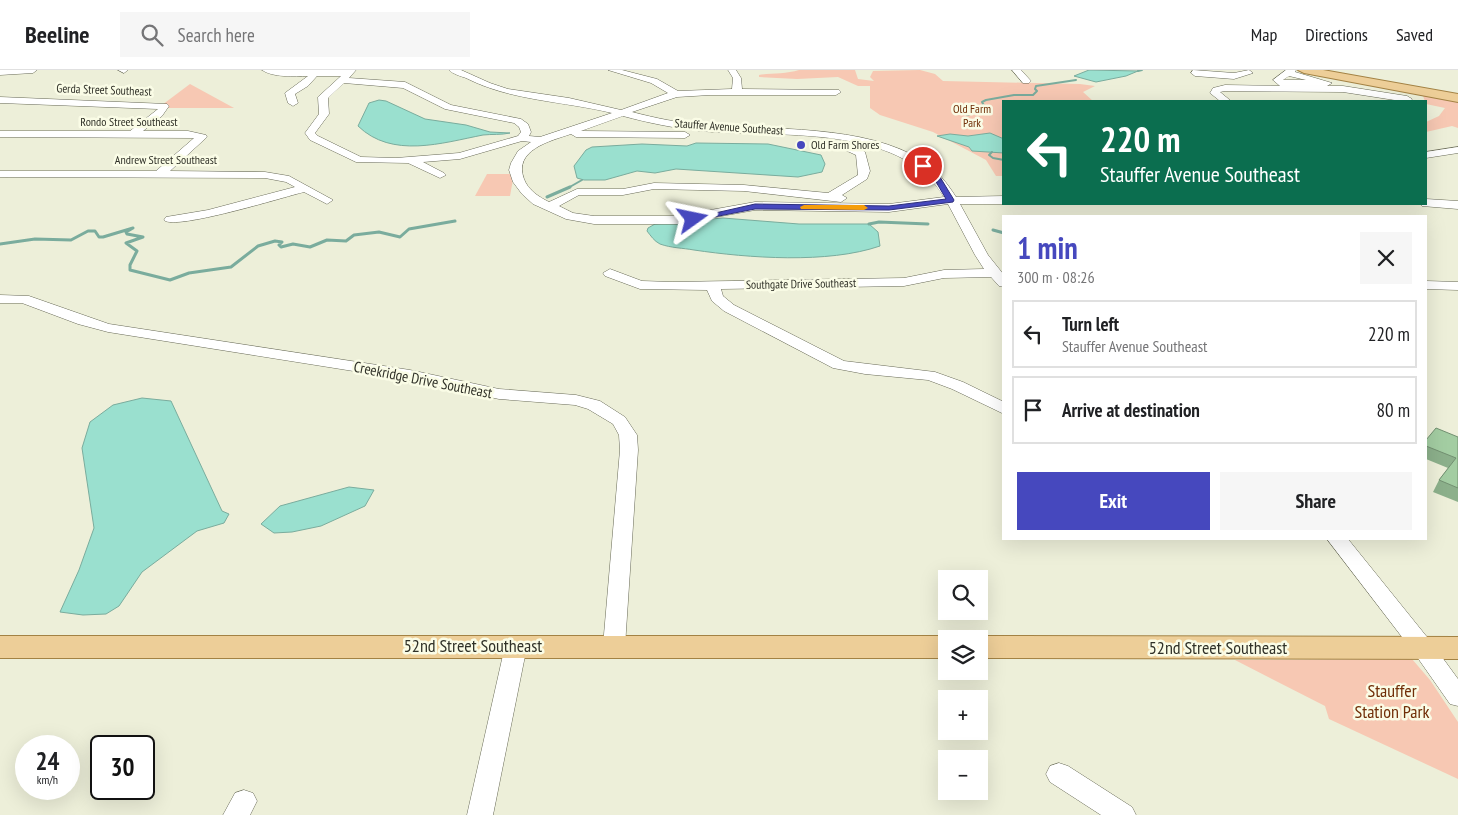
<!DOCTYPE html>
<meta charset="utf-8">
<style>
body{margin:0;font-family:"PT Sans Narrow",sans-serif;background:#f6f6f6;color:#202124;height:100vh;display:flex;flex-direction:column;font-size:19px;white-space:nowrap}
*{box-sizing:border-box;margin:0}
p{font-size:16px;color:#757577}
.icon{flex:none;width:28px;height:28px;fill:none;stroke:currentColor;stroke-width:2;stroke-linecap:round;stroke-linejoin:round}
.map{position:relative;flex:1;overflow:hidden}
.details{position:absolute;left:1002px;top:145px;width:425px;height:325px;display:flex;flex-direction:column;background:#fff;border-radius:0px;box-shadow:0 5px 20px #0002}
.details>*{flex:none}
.top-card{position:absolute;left:1002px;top:30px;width:425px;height:105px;border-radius:0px;box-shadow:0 5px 20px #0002;background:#0b6e4f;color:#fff;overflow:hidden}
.controls{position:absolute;left:938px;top:500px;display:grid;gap:10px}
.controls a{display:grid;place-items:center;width:50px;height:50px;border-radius:0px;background:#fff;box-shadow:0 5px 20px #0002;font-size:25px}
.speed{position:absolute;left:15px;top:665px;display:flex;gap:10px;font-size:25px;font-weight:700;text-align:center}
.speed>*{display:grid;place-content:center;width:65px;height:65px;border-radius:50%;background:#fff;box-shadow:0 5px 20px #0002;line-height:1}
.speed small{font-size:12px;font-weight:400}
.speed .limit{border:2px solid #111;border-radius:8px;background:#fff;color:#111}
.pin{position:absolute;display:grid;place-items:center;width:42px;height:42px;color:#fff;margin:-21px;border:2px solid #fff;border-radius:50%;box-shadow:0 1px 5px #0007}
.me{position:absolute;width:55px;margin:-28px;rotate:78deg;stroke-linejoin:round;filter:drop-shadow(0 0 4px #0008)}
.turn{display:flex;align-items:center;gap:18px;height:105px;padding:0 15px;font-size:22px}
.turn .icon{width:65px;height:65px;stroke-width:2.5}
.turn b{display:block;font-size:35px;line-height:42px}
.round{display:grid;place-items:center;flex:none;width:52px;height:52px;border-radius:0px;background:#f6f6f6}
.headline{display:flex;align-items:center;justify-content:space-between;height:85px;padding:0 15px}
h1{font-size:30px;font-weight:600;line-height:38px;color:#4648be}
.primary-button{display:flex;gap:10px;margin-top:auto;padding:10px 15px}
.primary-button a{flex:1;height:58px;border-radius:0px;background:#4648be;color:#fff;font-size:20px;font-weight:600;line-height:58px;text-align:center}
.primary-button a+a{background:#f6f6f6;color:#202124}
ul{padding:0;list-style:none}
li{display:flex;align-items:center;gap:15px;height:68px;margin:0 10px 8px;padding:0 5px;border:2px solid #e0e0e0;border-radius:0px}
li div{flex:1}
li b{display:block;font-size:19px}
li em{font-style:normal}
header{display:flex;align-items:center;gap:30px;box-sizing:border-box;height:70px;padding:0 25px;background:#fff;border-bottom:1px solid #e0e0e0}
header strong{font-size:24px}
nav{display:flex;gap:28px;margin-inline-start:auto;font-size:18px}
.search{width:350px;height:45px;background:#f6f6f6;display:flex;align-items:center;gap:12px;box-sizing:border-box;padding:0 18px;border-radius:0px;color:#757577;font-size:19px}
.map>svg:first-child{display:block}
</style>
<header>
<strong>Beeline</strong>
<div class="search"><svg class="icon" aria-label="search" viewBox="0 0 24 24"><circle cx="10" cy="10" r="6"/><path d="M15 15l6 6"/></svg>Search here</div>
<nav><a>Map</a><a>Directions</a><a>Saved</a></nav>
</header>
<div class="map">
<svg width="1458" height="745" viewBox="0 0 1458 745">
<rect width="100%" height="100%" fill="#edefd9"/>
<!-- green -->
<g fill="#f7c8b3">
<path d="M799,0H855L858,9L874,11L870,7L873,1L920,0L935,4L943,11L1080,14L1095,16L1083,22L1093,31H1004V106H996L986,90L933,62L880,45L870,38V16H858L838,7L797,9L759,7V5C772,3 786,4 799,0Z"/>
<polygon points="190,14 234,38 158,38"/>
<polygon points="1429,25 1458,30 1458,58 1452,56 1426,62 1426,52 1439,46 1445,38 1426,34 1423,26"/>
<polygon points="487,104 514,104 510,126 475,126"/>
<polygon points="1412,589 1430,610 1458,652 1458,709 1329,649 1325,636 1235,590"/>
</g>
<!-- water -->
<g fill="#9ae0cf" stroke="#7aac9d">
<polygon points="1089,0 1138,1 1126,6 1096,12 1074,6"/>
<path d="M379,30L386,31L425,49L466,55L490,62L510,63C501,65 492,64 483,65C442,73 392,89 358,56L369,33Z"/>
<polygon points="950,64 968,66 990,63 1004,69 1004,83 972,81 969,77 937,66"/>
<polygon points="696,73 768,74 821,85 825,94 822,102 798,107 676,99 655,103 637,101 605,110 584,110 577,108 574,96 586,80 592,77 642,74 687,76"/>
<path d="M723,148L799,154H869L878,162L880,176C828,194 748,188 694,180C683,178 671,178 660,174C654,171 651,166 647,161L648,158L655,154Z"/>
<polygon points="142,328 171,331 222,441 229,444 224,453 197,461 142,502 119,536 106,544 83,545 60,542 79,500 94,458 82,378 90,352 113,335"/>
<polygon points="349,417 374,420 365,436 321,456 292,462 274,463 261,454 280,436"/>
</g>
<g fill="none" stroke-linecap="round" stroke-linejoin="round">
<!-- stream-far1 -->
<g stroke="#7aac9d" stroke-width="2">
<polyline points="1138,1 1142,0"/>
<polyline points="967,45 986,39 982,32 986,30 1014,25 1033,25 1037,21 1035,19 1036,16 1076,10"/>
<polyline points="992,82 989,85 993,88 1004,90"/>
<polyline points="568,118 582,110"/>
</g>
<!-- stream -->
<g stroke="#7aac9d" stroke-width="3">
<polyline points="547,127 570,117"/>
<polyline points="869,154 879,152 928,154"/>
<polyline points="993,160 1004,163"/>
<polyline points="0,174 35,169 71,170 88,161 95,161 99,167 103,167 133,158 126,162 127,164 143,167 126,173 137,181 130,195 130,200 170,210 189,203 231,197 258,176 275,171 282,172 279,175 281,177 293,174 310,177 327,170 346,171 354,165 379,162 400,167 409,159 455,151"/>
</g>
<defs>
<g id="minor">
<polygon points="0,0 37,0 33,3 0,5"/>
<polygon points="118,0 128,0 124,3"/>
<path d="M262,0H356L349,8L405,12L451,35L521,49L528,54L531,62L529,66L540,67L612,43C563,31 511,31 466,8C460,6 453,4 449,0H461L490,13L508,19L569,28L621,40L668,23L651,13L608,0H622L657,9L678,21L732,19L733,8L728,0H736L741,8L742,19L839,20L841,22L836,25H710L677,27L632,42C655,48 679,53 703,55C769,60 866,54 923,91C937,100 947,113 956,127L1004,126V134H960L988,185L1004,205V217L999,216L991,207L944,208L904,216L721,219L723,226L734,235L844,291L935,302L963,312L1004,332V344L952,319L928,310L865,304L833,298L724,241L712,231L707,220L640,219L605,206L603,203L610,199L642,211L672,212L904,208L944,200L984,199L975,185L948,134L889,142L755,140L677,154H594L566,149L533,134L522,124L513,112L509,100L511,93L518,81L531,72L522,71L460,89L423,92L444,103L446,105L440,108L408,93L356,92L310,70L305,63L319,44L318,27L341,6H317L308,16L295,24L298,33L293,36L288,33L285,23L308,6C294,6 273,8 262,0ZM344,13L403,18L445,39L514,53L519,57L521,62L518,66L459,83L396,88L361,87L318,66L315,63L329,44L328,28ZM623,46C649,53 674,58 701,61C775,68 900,52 944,127L889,134L755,132L677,146H594L573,143L559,136L579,125H623L654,119L744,121L841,132L847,128L842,125L867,109L870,101L865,82L856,76L840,71L835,74L836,76L856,85L858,105L828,123L744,115L654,113L623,119H577L549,132C539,127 528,120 524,109C513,80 550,71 571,64L576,67L685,68L690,65L685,62L581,61Z"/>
<polygon points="1012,0 1021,0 1031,11 1029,13 1023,13"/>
<polygon points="1193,0 1234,3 1249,0 1253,3 1234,9 1195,6 1191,3"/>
<path d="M1286,0H1296L1295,2L1332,13L1327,16H1281H1343L1407,26L1412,29L1411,31H1401L1343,22L1225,21L1220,22L1231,31H1220L1210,23L1213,18L1225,15L1280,16L1273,10ZM1289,6L1306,10H1283Z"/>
<path d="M0,27L167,34L169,36L162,46L143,61H188L206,65L207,67L170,101L265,102L289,106L333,130L327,134L304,122C284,127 174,161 164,150L166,147L208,140L295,117L286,112L265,108L0,107V101H156L194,68L0,67V61H130L158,39L0,33Z"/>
<polygon points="1458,77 1458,83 1426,88 1426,82"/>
<polygon points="1426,129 1458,131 1458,139 1422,136 1421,134 1426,134"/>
<polygon points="1426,211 1458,212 1458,220 1426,219"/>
<polygon points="0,225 29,226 109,254 410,300 499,319 576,325 600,331 625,347 637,365 638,380 625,576 622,582 614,584 606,582 603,576 620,380 619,365 613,354 588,339 575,335 499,329 410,310 108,262 78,254 22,233 0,233"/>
<polygon points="1327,469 1348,469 1431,572 1458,609 1458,636 1450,634 1415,584"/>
<polygon points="516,568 524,570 527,576 493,745 467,745 505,576 508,570"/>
<polygon points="1059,693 1068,696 1132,737 1136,745 1101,745 1050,712 1046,704 1050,696"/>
<polygon points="244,720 253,723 257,731 250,745 223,745 235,723"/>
</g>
<g id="major">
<polygon points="1298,0 1323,0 1458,24 1458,32 1304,3"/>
<polygon points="0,566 946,566 954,569 946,569 946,588 0,588"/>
<polygon points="979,566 1458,567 1458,589 979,588 979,569 971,569"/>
</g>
</defs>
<!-- minor casing -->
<use href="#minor" stroke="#686a57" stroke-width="1"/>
<!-- major casing -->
<use href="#major" stroke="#a38244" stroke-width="2"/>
<!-- minor -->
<use href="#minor" fill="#fff" fill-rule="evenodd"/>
<!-- major -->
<use href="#major" fill="#edce98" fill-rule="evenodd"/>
</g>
<!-- wall -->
<polygon fill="#8cb08b" points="1458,367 1458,432 1433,422 1439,410 1448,398 1426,389 1426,370"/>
<!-- building -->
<polygon fill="#a3cda2" stroke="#729071" points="1436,358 1458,367 1458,418 1439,410 1456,388 1426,376 1426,370"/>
<!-- route -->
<polygon fill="#4648be" stroke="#2e2f7c" points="923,93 940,107 954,130 953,132 889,140 755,139 693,151 689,149 755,134 889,136 946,129 935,110 919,96"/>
<!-- slow -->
<polygon fill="#f59e0b" points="804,135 864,135 868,138 864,140 801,139 800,137"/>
<!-- markers -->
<circle fill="#4648be" stroke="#fafce6" stroke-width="2" cx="801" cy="75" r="5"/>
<g text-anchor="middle" stroke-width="5" stroke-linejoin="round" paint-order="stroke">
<!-- far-street labels -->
<g font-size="12" fill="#303128" stroke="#fafce6">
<text transform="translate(104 20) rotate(2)" y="4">Gerda Street Southeast</text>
<text x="129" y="56">Rondo Street Southeast</text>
<text transform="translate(729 57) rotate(4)" y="4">Stauffer Avenue Southeast</text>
<text x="166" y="94">Andrew Street Southeast</text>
<text transform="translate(801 214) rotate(-1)" y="4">Southgate Drive Southeast</text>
</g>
<!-- far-park labels -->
<g font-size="12" fill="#702e07" stroke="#fafce6">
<text x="972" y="43">Old Farm<tspan x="972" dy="14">Park</tspan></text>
</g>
<!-- far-poi labels -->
<g font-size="12" fill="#303128" stroke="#fafce6" text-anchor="start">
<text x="811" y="79">Old Farm Shores</text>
</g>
<!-- street labels -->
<g font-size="15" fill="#303128" stroke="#fafce6">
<text transform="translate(423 310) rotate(11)" y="5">Creekridge Drive Southeast</text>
</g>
<!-- near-street labels -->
<g font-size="18" fill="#303128" stroke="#fafce6">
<text x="473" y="582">52nd Street Southeast</text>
<text x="1218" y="584">52nd Street Southeast</text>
</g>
<!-- near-park labels -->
<g font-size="18" fill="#702e07" stroke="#fafce6">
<text x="1392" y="627">Stauffer<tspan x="1392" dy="21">Station Park</tspan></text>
</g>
</g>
</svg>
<div class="controls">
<a><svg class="icon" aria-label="search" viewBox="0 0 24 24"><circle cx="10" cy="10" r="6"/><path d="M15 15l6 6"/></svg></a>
<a><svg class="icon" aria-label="layers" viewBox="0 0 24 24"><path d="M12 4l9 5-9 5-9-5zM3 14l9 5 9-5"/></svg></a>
<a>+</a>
<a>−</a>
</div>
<div class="speed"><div>24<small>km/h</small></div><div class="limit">30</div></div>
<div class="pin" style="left:923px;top:96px;background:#d93025"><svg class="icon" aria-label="arrive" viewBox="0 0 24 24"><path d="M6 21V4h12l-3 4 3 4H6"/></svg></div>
<svg class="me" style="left:693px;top:149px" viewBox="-20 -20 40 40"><path d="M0-17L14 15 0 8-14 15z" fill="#4648be" stroke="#fff" stroke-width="4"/></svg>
<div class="top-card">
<div class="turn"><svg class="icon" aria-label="left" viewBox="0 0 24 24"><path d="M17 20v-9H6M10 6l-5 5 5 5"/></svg><div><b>220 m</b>Stauffer Avenue Southeast</div></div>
</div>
<section class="details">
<div class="headline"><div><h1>1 min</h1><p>300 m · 08:26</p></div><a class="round"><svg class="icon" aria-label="close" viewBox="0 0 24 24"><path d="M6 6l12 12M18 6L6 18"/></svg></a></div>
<ul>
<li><svg class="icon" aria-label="left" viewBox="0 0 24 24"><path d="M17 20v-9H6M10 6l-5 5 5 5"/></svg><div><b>Turn left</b><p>Stauffer Avenue Southeast</p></div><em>220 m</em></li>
<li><svg class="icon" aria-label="arrive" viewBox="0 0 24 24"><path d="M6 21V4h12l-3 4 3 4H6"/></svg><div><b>Arrive at destination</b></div><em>80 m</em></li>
</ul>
<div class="primary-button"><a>Exit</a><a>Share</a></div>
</section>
</div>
